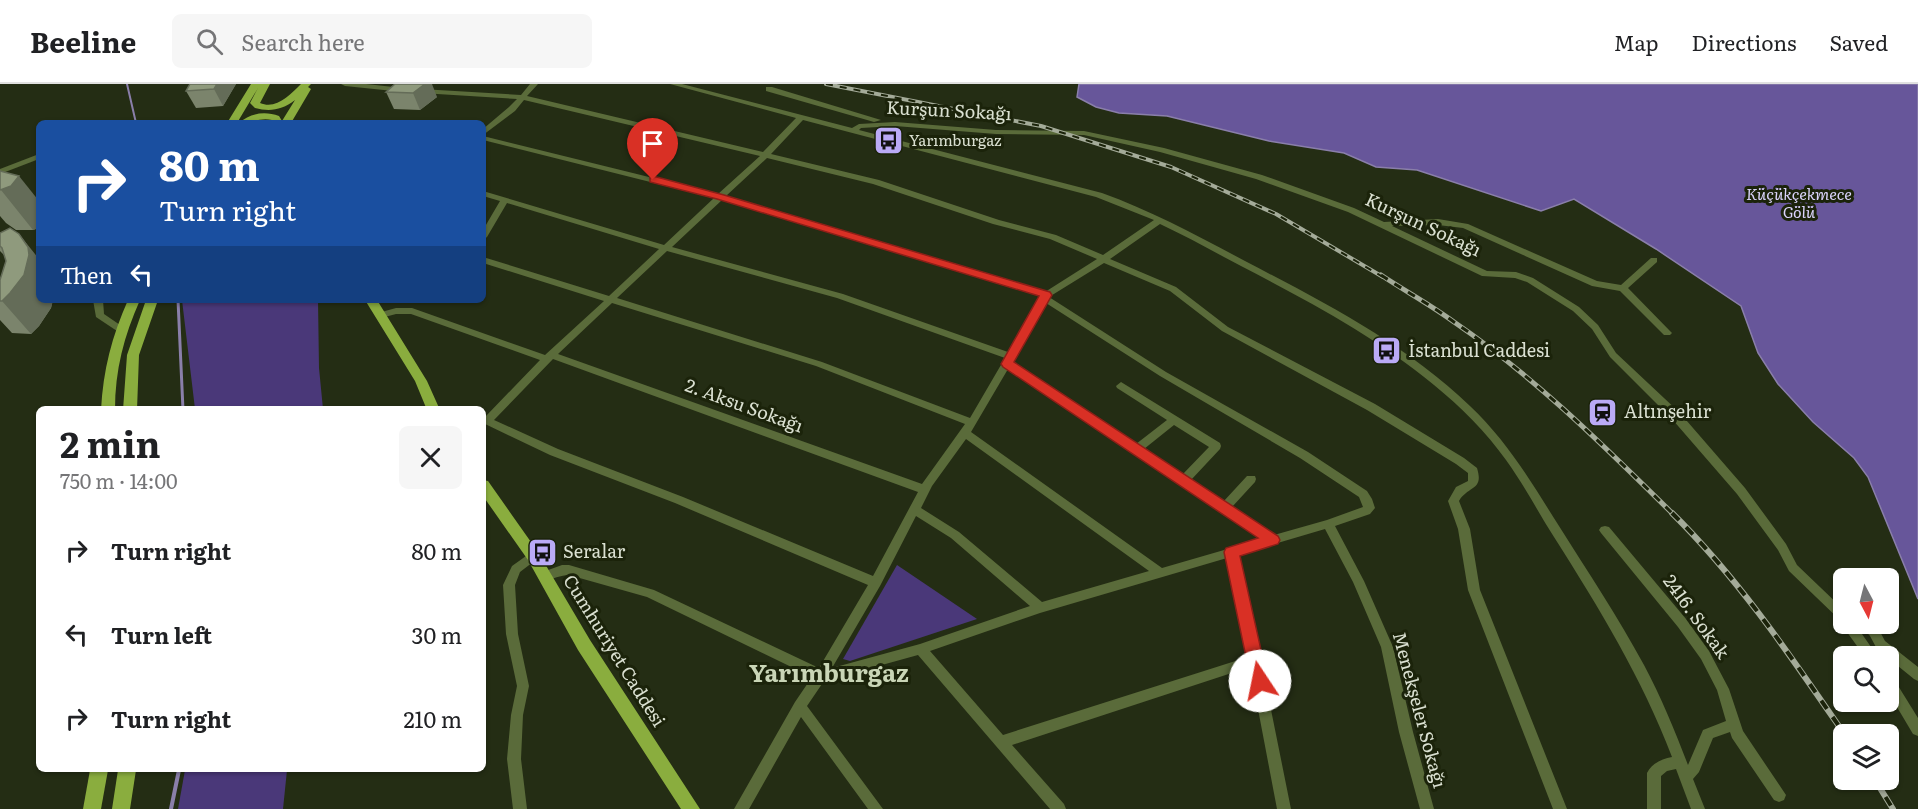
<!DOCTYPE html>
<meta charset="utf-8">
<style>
body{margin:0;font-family:Literata,serif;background:#f6f6f6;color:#202124;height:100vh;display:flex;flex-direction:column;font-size:22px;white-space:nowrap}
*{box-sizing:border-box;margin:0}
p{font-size:20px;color:#757577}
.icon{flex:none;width:33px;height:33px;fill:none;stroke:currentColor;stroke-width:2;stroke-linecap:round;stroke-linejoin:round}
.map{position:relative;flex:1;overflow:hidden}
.panel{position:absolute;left:36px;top:322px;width:450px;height:366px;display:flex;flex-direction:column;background:#fff;border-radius:9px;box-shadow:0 2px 4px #0004}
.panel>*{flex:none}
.guide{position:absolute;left:36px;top:36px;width:450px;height:183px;border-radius:9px;box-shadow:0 2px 4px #0004;background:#1a4fa0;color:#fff;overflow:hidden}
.needle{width:39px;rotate:173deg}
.controls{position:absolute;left:1833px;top:484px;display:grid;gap:12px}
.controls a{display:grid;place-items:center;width:66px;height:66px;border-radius:9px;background:#fff;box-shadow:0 2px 4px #0004;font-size:30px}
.pin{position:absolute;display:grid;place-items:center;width:51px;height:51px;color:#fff;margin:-62px -26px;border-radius:50% 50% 50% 0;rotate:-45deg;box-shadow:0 0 6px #0007}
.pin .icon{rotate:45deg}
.me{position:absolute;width:66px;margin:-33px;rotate:349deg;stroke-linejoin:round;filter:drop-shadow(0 0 4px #0008)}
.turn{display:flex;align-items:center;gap:21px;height:126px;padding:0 24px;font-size:27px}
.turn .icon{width:78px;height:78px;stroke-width:2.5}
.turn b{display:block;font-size:42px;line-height:51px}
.then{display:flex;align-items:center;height:57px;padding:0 24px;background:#0003;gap:12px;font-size:22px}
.round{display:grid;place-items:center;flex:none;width:63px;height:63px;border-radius:9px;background:#f6f6f6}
.overview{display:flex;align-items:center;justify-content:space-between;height:102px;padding:0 24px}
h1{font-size:36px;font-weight:700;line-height:45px}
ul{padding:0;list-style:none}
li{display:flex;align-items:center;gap:18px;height:84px;padding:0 24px}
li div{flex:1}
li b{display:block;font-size:22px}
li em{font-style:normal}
header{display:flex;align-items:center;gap:36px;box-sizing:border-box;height:84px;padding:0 30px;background:#fff;border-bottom:2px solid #e0e0e0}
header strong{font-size:28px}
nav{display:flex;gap:33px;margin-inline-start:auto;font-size:21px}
.search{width:420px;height:54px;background:#f6f6f6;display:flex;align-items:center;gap:15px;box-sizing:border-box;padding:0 21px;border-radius:9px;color:#757577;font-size:22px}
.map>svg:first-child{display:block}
</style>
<header>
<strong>Beeline</strong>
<div class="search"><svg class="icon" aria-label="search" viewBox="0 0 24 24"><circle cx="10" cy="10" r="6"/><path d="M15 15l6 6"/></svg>Search here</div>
<nav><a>Map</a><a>Directions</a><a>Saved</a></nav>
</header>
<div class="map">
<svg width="1918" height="725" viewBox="0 0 1918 725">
<rect width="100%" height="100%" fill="#242d14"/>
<!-- green -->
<g fill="#4a3879">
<polygon points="182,216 318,216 319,284 323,325 195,325"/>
<polygon points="897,481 977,535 850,577 843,575"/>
<polygon points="185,686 287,686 283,725 178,725"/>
</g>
<!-- water -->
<polygon fill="#67569a" stroke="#8a7faa" stroke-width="1.5" points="1079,0 1918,0 1918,515 1868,393 1854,374 1813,338 1778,300 1758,269 1741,222 1656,165 1574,115 1541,127 1417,86 1376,83 1344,69 1269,57 1167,32 1119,29 1096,23 1077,13"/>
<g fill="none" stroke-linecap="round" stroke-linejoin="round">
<!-- stream-far2 -->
<polyline stroke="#8a7faa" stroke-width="2" points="127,0 136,39"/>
<!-- stream-far1 -->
<polyline stroke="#8a7faa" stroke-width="3" points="178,216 183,326"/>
<!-- stream -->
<polyline stroke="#8a7faa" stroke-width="4" points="171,725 179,686"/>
<!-- minor -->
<g fill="#5a6b3a" fill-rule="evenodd">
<polygon points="341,0 366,0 403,4 407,6 403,8 345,2"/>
<path d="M530,0H538L527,12L763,68L796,34L670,0H682L852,44L859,40L895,38L996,46L1084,47L1164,64L1262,91L1354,124L1384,138L1438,135L1468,140L1597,197L1621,201L1651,174H1657V178L1628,204L1670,247L1672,249L1670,251H1664L1620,207L1592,202L1463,144L1438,141L1392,142L1487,187L1516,188L1533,194L1579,223L1598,241L1616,269L1680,329L1745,404L1786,460L1797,481L1844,526V540H1855L1878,573H1865L1844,544L1843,539L1789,487L1778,466L1737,410L1672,335L1610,273L1592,245L1573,227L1527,198L1515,194L1482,192L1348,128L1256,95L1160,68L1084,51L996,50L895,42L861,44L859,46L1102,109C1152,127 1198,152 1245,177C1325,219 1404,259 1470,322C1508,358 1531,398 1559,442C1588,488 1618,533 1644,581C1661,613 1675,647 1688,681L1703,646L1726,637L1717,606L1701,575L1678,543L1601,449L1599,446L1601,443L1605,442L1609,443L1686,535L1709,567L1729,605L1743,647L1786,711L1784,716L1779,718L1774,716L1732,654L1730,648L1713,654L1699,688L1693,695L1705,725H1691L1676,685L1667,687L1661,692V725H1647V689C1652,679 1662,675 1672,673C1642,594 1599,524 1554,453C1538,428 1524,401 1506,376C1486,348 1461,323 1434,301C1375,252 1308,217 1241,182C1214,168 1188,153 1160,140L1110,175L1176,203L1228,243L1375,320L1464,374L1477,384C1484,407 1469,401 1459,417L1470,445L1480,506L1567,725H1553L1468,506L1458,445L1448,417L1456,403L1468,397V389L1456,380L1367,326L1222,247L1170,207L1104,179L1049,213L1166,288L1308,368L1367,407L1372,415L1375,424L1370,430L1335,442L1364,497L1393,563L1413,648L1434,725H1420L1399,648L1381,563L1353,498L1325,445L1237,471L1261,576L1291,725H1277L1250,583L1012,661L1064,720L1066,725H1050L918,571L824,597L807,622L883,725H868L801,633L749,725H734L795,618L812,593L647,513L569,491C559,491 549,498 540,495L538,492L540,489L562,481H569L654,506L819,584L868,501L675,419L550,371L483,339V331L486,332L540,276L411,230H396L381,234L376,231L378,229L396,224H412L545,271L604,217L483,179V173L609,212L659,165L507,119L487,153L483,156V146L500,117L483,112V107L664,161L714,114L483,56V52L718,110L760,72L524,16L515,27L483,51V45L509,23L517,15L421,9L417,7L421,5L521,11ZM803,36L1096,113L1154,136L1103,171L1056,151L999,136L879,96L771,70ZM767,74L873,100L993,140L1050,155L1097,175L1045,208L726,112ZM722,116L1040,212L1008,268L843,210L672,163ZM667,167L837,214L1005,274L970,334L822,278L617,214ZM612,219L816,282L965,340L922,400L558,270ZM1046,219L1160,292L1300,374L1359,413L1363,423L1327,436L1274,451L1232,423L1255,398L1256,395L1255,392H1247L1223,418L1191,396L1220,365L1221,362L1220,359L1121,298L1116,302L1117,304L1167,336L1136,360L1012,279ZM553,275L918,408L873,492L683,413L558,365L494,336ZM1008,285L1262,455L1162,484L971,348ZM1174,341L1209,363L1182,391L1144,365ZM966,355L1149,487L1042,518L959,448L921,424L932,402ZM916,432L951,454L1030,522L920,560L832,584L880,502ZM1227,474L1248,573L1003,651L930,567L1040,529Z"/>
<polygon points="766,3 772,3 881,36 874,38 766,7"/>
<polygon points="39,70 39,75 0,90 0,85"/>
<polygon points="93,216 103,216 104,230 123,243 125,245 123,247 117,247 96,233"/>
<polygon points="533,467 537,469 539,472 537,475 520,488 515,501 518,550 529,602 523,631 521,675 527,725 513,725 507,675 511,631 517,602 506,550 503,501 512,482"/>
<polygon points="1859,540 1873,540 1878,544 1885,557 1918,583 1918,597 1914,595 1877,565 1870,552"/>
<polygon points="1888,591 1892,592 1918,634 1918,652 1913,650 1888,608"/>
</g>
<!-- major -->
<g fill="#8aad3e" fill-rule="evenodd">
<path d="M251,0H270L260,19C276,26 290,11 301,0H311L308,3L311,5L291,39H273L272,36C261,33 251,39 239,39C250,29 265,27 279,32L282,37L295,16C282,26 270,28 255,24L250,19L258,4L237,39H227Z"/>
<path d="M128,216H140C124,252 115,286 115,326H101C103,286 112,252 128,216Z"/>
<polygon points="146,216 158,216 139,271 137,326 123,326 127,271"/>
<polygon points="365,216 377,216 427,297 440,326 427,326 415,297"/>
<polygon points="483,396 488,397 538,468 590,556 700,725 681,725 578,566 528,476 483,412"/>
<polygon points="90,686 108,686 101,725 83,725"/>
<polygon points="118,686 136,686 130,725 112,725"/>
</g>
<defs>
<polyline id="rail-far2" points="826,0 1041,42 1171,83 1276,130 1383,193"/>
<path id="rail-far1" d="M1381,191C1405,207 1431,221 1454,238C1535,293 1604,362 1674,431"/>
<g id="rail">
<path d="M1672,429C1739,495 1792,574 1845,651"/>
<polyline points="1875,696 1893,725"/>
</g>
</defs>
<!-- rail-far2 casing -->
<use href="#rail-far2" stroke="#a4ab99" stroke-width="4"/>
<!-- rail-far1 casing -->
<use href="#rail-far1" stroke="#a4ab99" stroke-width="5"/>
<!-- rail casing -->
<use href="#rail" stroke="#a4ab99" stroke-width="6"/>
<!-- rail-far2 -->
<use href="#rail-far2" stroke="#1b230a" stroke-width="2" stroke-dasharray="7" stroke-linecap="butt"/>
<!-- rail-far1 -->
<use href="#rail-far1" stroke="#1b230a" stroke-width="3" stroke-dasharray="8" stroke-linecap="butt"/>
<!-- rail -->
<use href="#rail" stroke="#1b230a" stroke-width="4" stroke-dasharray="10" stroke-linecap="butt"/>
</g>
<!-- wall -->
<g fill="#7b846c">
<polygon points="190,0 236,0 223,22 196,24 186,7"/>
<polygon points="395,0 437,13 420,26 394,25 386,8"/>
<polygon points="0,87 39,117 39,144 33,146 16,146 6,139 0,132"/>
<polygon points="0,149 39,216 53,216 51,224 39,242 31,250 12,249 0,236 0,196 6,177 5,172 0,167"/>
</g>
<!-- shaded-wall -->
<g fill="#646c58">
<polygon points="217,0 236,0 223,22 214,5"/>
<polygon points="425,0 432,0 437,13 420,26 413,9"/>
<polygon points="19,92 39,117 39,144 33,146 1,106"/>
<polygon points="19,150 39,175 39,216 53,216 51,224 39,242 31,250 2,217"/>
</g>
<!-- building -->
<g fill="#8f9a7d" stroke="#646c58" stroke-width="1.5">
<polygon points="190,0 217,0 214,5 186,7"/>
<polygon points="395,0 425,0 413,9 386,8"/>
<polygon points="0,87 19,92 11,102 0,106"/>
<polygon points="10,144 19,150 28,163 29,171 24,191 10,209 2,217 0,217 0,196 6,177 2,164 0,162 0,149"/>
</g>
<!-- route -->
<polygon fill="#d93025" stroke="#8d1f18" stroke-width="1.5" points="653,92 724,111 1050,208 1052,211 1014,278 1278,452 1280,456 1278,460 1240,472 1268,597 1265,602 1260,604 1254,602 1251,597 1224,468 1226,464 1258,454 1003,283 1001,280 1039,212 717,115 650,98 650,93"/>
<!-- icons -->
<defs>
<symbol id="bus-square" viewBox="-11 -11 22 22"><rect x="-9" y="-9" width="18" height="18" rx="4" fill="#baaaf6" stroke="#1b230a"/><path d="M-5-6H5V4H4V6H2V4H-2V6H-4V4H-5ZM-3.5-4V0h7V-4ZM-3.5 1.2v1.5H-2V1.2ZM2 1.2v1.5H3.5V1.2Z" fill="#111"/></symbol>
<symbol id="station-square" viewBox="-11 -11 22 22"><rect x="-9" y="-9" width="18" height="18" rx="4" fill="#baaaf6" stroke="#1b230a"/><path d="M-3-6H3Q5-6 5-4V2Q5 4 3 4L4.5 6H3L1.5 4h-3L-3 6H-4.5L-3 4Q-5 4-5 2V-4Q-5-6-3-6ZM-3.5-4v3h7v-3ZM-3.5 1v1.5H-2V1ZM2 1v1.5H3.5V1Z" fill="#111"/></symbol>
</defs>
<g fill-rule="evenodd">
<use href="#bus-square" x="872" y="40" width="33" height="33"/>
<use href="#bus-square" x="1370" y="250" width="33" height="33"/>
<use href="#station-square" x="1586" y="312" width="33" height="33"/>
<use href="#bus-square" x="526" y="452" width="33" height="33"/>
</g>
<g text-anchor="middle" stroke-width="6" stroke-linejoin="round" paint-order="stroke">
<!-- far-poi labels -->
<g font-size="15" fill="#dae0d1" stroke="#1b230a" text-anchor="start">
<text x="909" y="62">Yarımburgaz</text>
</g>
<!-- far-water labels -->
<g font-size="16" font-style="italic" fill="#dbd4fc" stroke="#1b230a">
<text x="1799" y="116">Küçükçekmece<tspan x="1799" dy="18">Gölü</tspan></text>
</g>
<!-- street labels -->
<g font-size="18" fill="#dae0d1" stroke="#1b230a">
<text transform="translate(949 27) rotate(3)" y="6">Kurşun Sokağı</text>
<text transform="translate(1423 141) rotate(25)" y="6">Kurşun Sokağı</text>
<text transform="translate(744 322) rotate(20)" y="6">2. Aksu Sokağı</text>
<text transform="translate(1696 533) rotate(54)" y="6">2416. Sokak</text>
<text transform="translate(614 567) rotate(58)" y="6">Cumhuriyet Caddesi</text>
<text transform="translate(1419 626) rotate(75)" y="6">Menekşeler Sokağı</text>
</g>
<!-- poi labels -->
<g font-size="18" fill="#dae0d1" stroke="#1b230a" text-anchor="start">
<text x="1408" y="273">İstanbul Caddesi</text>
<text x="1624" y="334">Altınşehir</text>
<text x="563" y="474">Seralar</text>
</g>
<!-- district labels -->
<g font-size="24" font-weight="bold" fill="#c9d5b6" stroke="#1b230a">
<text x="829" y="598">Yarımburgaz</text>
</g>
</g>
</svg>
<div class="controls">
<a><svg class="needle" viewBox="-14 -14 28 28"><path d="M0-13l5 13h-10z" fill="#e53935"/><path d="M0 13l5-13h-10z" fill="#757577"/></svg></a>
<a><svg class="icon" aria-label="search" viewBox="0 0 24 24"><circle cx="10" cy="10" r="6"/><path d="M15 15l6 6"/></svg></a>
<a><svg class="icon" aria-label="layers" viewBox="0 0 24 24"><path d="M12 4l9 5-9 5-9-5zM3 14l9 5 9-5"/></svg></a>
</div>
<div class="pin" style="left:653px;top:96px;background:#d93025"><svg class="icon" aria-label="arrive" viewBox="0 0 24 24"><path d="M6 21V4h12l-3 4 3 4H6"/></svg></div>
<svg class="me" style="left:1260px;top:597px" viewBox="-20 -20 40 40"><circle r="19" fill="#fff"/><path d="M0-13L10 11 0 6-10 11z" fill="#d93025"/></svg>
<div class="guide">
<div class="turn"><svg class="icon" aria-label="right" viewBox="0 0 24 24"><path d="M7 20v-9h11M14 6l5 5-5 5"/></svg><div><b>80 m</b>Turn right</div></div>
<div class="then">Then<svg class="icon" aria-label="left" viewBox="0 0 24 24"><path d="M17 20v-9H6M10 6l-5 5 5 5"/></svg></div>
</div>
<section class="panel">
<div class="overview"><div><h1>2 min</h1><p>750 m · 14:00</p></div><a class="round"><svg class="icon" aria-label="close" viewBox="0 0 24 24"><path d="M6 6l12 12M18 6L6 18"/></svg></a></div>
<ul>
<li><svg class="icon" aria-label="right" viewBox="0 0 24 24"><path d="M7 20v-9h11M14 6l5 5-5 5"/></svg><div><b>Turn right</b></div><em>80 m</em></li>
<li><svg class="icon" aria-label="left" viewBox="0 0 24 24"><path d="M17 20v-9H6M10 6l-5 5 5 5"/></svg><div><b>Turn left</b></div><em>30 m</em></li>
<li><svg class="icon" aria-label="right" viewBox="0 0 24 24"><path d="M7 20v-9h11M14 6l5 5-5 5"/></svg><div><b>Turn right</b></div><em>210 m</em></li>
</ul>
</section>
</div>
